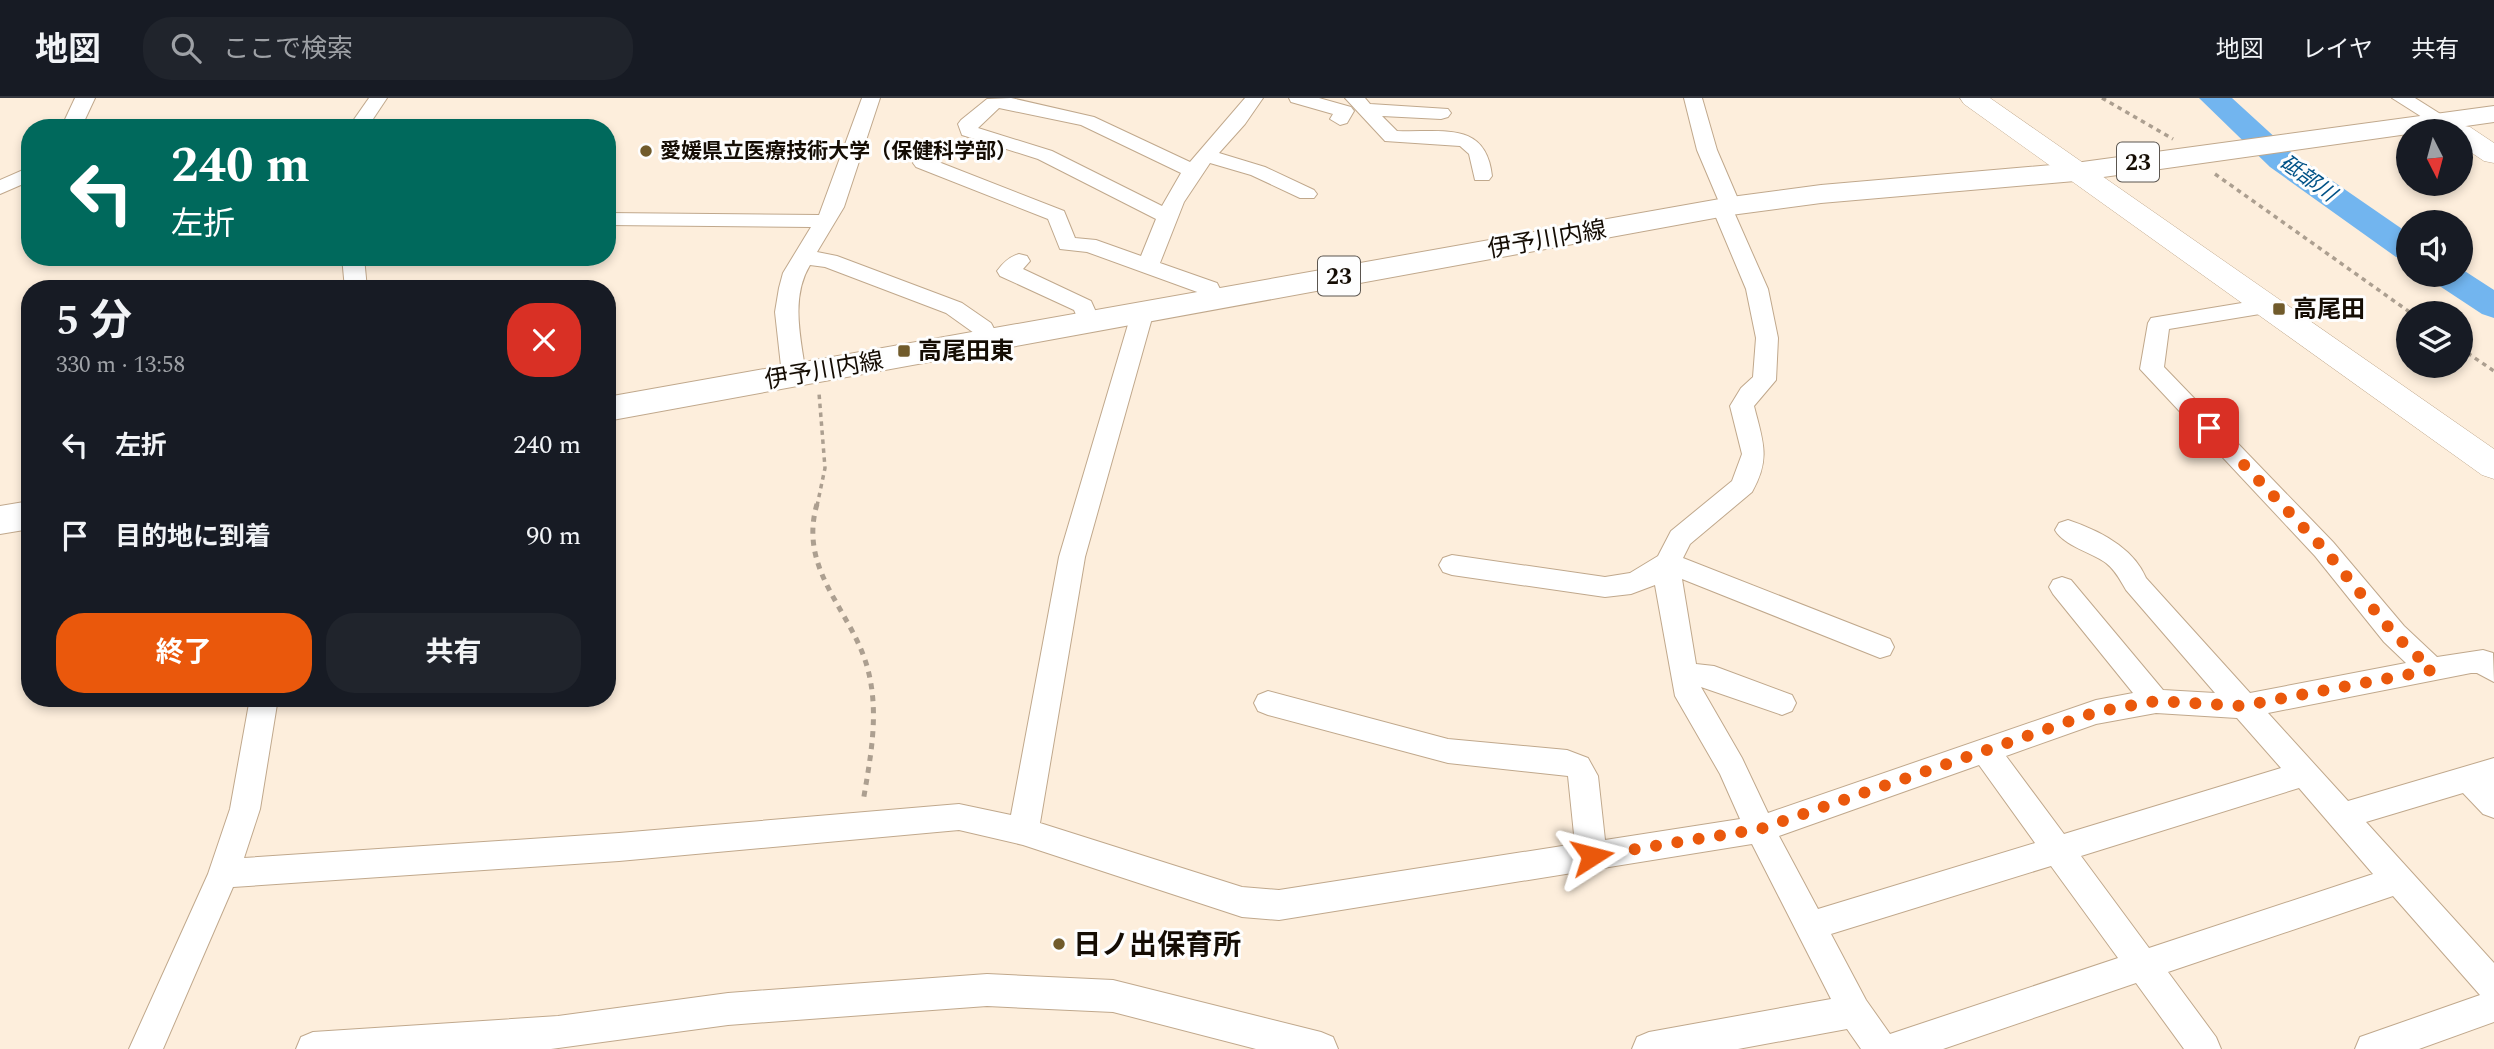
<!DOCTYPE html>
<html lang="ja">
<meta charset="utf-8">
<style>
body{margin:0;font-family:Spectral,"Noto Sans JP",serif;background:#20242c;color:#f1f3f6;height:100vh;display:flex;flex-direction:column;font-size:26px;white-space:nowrap}
*{box-sizing:border-box;margin:0}
p{font-size:23px;color:#9ea1a6}
.icon{flex:none;width:38px;height:38px;fill:none;stroke:currentColor;stroke-width:2;stroke-linecap:round;stroke-linejoin:round}
.map{position:relative;flex:1;overflow:hidden}
.panel{position:absolute;left:21px;top:182px;width:595px;height:427px;display:flex;flex-direction:column;background:#171b24;border-radius:28px;box-shadow:0 4px 10px #0003}
.panel>*{flex:none}
.guide{position:absolute;left:21px;top:21px;width:595px;height:147px;border-radius:28px;box-shadow:0 4px 10px #0003;background:#00695c;color:#fff;overflow:hidden}
.needle{width:46px;rotate:174deg}
.tools{position:absolute;left:2396px;top:21px;display:grid;gap:14px}
.tools a{display:grid;place-items:center;width:77px;height:77px;border-radius:50%;background:#171b24;box-shadow:0 4px 10px #0003;font-size:35px}
.pin{position:absolute;display:grid;place-items:center;width:60px;height:60px;color:#fff;margin:-30px;border-radius:14px;box-shadow:0 4px 10px #0006}
.me{position:absolute;width:77px;margin:-38px;rotate:81deg;stroke-linejoin:round;filter:drop-shadow(0 0 5px #0008)}
.turn{display:flex;align-items:center;gap:24px;height:147px;padding:0 35px;font-size:32px}
.turn .icon{width:91px;height:91px;stroke-width:2.5}
.turn b{display:block;font-size:49px;line-height:60px}
.round{display:grid;place-items:center;flex:none;width:74px;height:74px;border-radius:28px;background:#20242c}
.headline{display:flex;align-items:center;justify-content:space-between;height:119px;padding:0 35px}
h1{font-size:42px;font-weight:700;line-height:52px}
.cta{display:flex;gap:14px;margin-top:auto;padding:14px 35px}
.cta a{flex:1;height:80px;border-radius:28px;background:#ea580c;color:#fff;font-size:28px;font-weight:700;line-height:80px;text-align:center}
.cta a+a{background:#20242c;color:#f1f3f6}
ul{padding:0;list-style:none}
li{display:flex;align-items:center;gap:21px;height:91px;padding:0 35px}
li div{flex:1}
li b{display:block;font-size:26px}
li em{font-style:normal}
header{display:flex;align-items:center;gap:42px;box-sizing:border-box;height:98px;padding:0 35px;background:#171b24;border-bottom:2px solid #363941}
header strong{font-size:33px}
nav{display:flex;gap:38px;margin-inline-start:auto;font-size:24px}
.search{width:490px;height:63px;background:#20242c;display:flex;align-items:center;gap:18px;box-sizing:border-box;padding:0 24px;border-radius:28px;color:#9ea1a6;font-size:26px}
.map>svg:first-child{display:block}
</style>
<header>
<strong>地図</strong>
<div class="search"><svg class="icon" aria-label="search" viewBox="0 0 24 24"><circle cx="10" cy="10" r="6"/><path d="M15 15l6 6"/></svg>ここで検索</div>
<nav><a>地図</a><a>レイヤ</a><a>共有</a></nav>
</header>
<div class="map">
<svg width="2494" height="951" viewBox="0 0 2494 951">
<rect width="100%" height="100%" fill="#fdeedc"/>
<g fill="none" stroke-linecap="round" stroke-linejoin="round">
<!-- river -->
<g fill="#72b5ef" fill-rule="evenodd">
<polygon points="2199,0 2232,0 2292,55 2408,135 2408,162 2396,159 2270,69"/>
<polygon points="2460,170 2494,192 2494,220 2482,216 2435,185 2430,177 2460,177"/>
</g>
<defs>
<g id="street">
<polygon points="75,0 95,0 81,30 61,30"/>
<polygon points="369,0 387,0 367,30 348,30"/>
<path d="M862,0H880L844,109L817,154L837,158L962,205L991,225L1000,242L997,247L989,250L981,247L974,235L946,215L825,169L810,167C790,200 801,241 806,277L802,283L794,285L786,283L782,277L775,214L779,190L783,175L811,129L607,127V115L819,117Z"/>
<path d="M1011,0L1094,19L1190,64L1245,0H1263L1245,26L1219,55L1265,69L1314,92L1317,96L1314,100H1300L1251,77L1210,65L1184,104L1160,165L1217,185L1225,201L1222,206H1206L1200,195L1087,154L1060,151L1048,121L916,69L913,65L924,53H938L941,57L936,63L1064,113L1075,140L1096,142L1141,158L1156,121L1038,61L962,37L958,26L961,22L987,1ZM999,10L1081,27L1181,75L1162,108L1052,53L978,30Z"/>
<polygon points="1289,0 1319,0 1351,9 1354,13 1347,25 1340,27 1330,21 1333,16 1291,4"/>
<path d="M1345,0H1365L1370,6L1448,11L1451,15L1448,19L1441,21L1382,18L1397,33C1442,35 1486,22 1492,78L1489,82H1475L1469,56L1460,48L1385,43Z"/>
<path d="M1684,0H1702L1717,52L1741,108L1734,114L1768,191L1778,240L1776,282L1754,308C1763,344 1771,360 1752,394L1690,446L1683,460L1890,541L1894,549L1890,557L1880,560L1682,481L1696,566L1714,568L1792,597L1796,605L1792,613L1782,617L1701,589L1742,660L1768,715L2096,602L2133,595L2053,496L2049,489L2053,482L2062,479L2071,482L2163,592L2215,595L2126,492C2120,482 2116,473 2106,465C2091,454 2064,448 2055,432L2059,425L2068,422C2098,432 2133,449 2146,480L2250,595L2406,565L2384,544L2315,458L2140,271L2148,225L2151,220L2266,201L2274,203L2277,208L2274,213L2266,215L2169,231L2164,269L2333,444L2404,528L2437,559L2483,552L2493,555L2494,584L2477,575H2471L2268,615L2348,703L2494,660V720L2483,716L2463,695L2366,724L2494,865V924L2419,951H2355L2360,939L2480,897L2393,798L2168,874L2216,939L2221,951H2184L2136,885L1943,951H1861L1847,931L1738,951H1632L1637,939L1649,934L1831,901L1752,746L1279,822L1242,819L1023,747L959,732L619,763L233,789L163,951H129L208,776L230,711L250,600H278L260,711L244,760L619,735L959,706L1011,717L1059,459L1132,213L1135,208L1143,206L1151,208L1154,213L1085,459L1040,725L1242,789L1279,792L1575,746L1568,678L1448,665L1268,617L1258,613L1254,605L1258,597L1268,593L1448,641L1567,652L1588,660L1598,678L1605,742L1740,721L1720,676L1675,598L1655,487L1631,496L1605,499L1452,477L1443,474L1439,467L1443,460L1452,457L1605,479L1630,475L1658,458L1671,433L1732,383L1742,356L1730,308L1741,290L1753,279L1756,240L1746,191L1712,110L1719,104L1697,52ZM2156,615L2237,620L2281,670L2064,736L2006,658L2096,626ZM1979,667L2035,745L1818,811L1779,738ZM2299,690L2373,776L2149,850L2081,758ZM2051,768L2118,860L1890,936L1866,902L1831,836Z"/>
<polygon points="2392,0 2415,0 2450,22 2447,26 2433,26"/>
<polygon points="30,69 30,83 0,96 0,82"/>
<path d="M1019,156L1027,158L1030,163L1023,171L1091,203L1100,223L1097,228L1089,230L1081,228L1074,212L1000,178L997,173C1003,165 1009,159 1019,156Z"/>
<polygon points="342,159 364,159 367,191 345,191"/>
<polygon points="987,876 1113,882 1321,934 1333,939 1338,951 1256,951 1113,914 987,908 728,927 551,951 296,951 301,939 313,934 558,918 728,895"/>
</g>
<g id="secondary">
<polygon points="1960,0 1990,0 2494,351 2494,381 2482,377 1964,6"/>
<polygon points="2460,27 2470,29 2494,45 2494,65 2484,63 2460,47 2460,33 2448,33 2450,29"/>
</g>
<g id="primary">
<polygon points="2494,8 2494,24 2431,33 2408,33 2408,36 2075,83 1821,105 1731,117 607,323 607,299 1731,99 1821,87 2075,65"/>
<polygon points="30,403 30,431 0,436 0,408"/>
</g>
</defs>
<!-- street casing -->
<use href="#street" stroke="#c0a88c" stroke-width="2"/>
<!-- secondary casing -->
<use href="#secondary" stroke="#c0a88c" stroke-width="1"/>
<!-- primary casing -->
<use href="#primary" stroke="#c0a88c" stroke-width="2"/>
<!-- path-far1 -->
<g stroke="#ac9f90" stroke-width="3.5" stroke-dasharray="4.5 4.5" stroke-linecap="butt">
<polyline points="2102,0 2173,41"/>
<polyline points="2215,76 2411,215"/>
<polyline points="2460,250 2494,273"/>
<polyline points="817,408 825,370 819,295"/>
</g>
<!-- path -->
<path stroke="#ac9f90" stroke-width="5" stroke-dasharray="6 6" stroke-linecap="butt" d="M817,406C797,475 855,514 869,576C879,619 870,662 863,704"/>
<!-- street -->
<use href="#street" fill="#fff" fill-rule="evenodd"/>
<!-- secondary -->
<use href="#secondary" fill="#fff" fill-rule="evenodd"/>
<!-- primary -->
<use href="#primary" fill="#fff" fill-rule="evenodd"/>
</g>
<g fill="none" stroke-linecap="round" stroke-linejoin="round">
<!-- route -->
<polyline stroke="#ea580c" stroke-width="12" stroke-dasharray="0 21.6" points="1592,758 1760,731 2096,614 2156,603 2242,608 2432,572 2394,536 2324,451 2209,330"/>
</g>
<!-- markers -->
<g fill="#715b2b" stroke="#fefefe" stroke-width="2.5">
<circle cx="646" cy="53" r="7"/>
<rect x="2272" y="204" width="14" height="14" rx="3.5"/>
<rect x="897" y="246" width="14" height="14" rx="3.5"/>
<circle cx="1059" cy="846" r="7"/>
</g>
<g text-anchor="middle" stroke-width="6" stroke-linejoin="round" paint-order="stroke">
<!-- far-poi labels -->
<g font-size="21" font-weight="bold" fill="#150d04" stroke="#fefefe" text-anchor="start">
<text x="660" y="60">愛媛県立医療技術大学（保健科学部）</text>
</g>
<!-- far-water labels -->
<g font-size="21" font-style="italic" fill="#005287" stroke="#fefefe">
<text transform="translate(2308 80) rotate(36)" y="7">砥部川</text>
</g>
<!-- shield labels -->
<g fill="#fefefe" stroke="#5b554f" stroke-width="2">
<rect x="2117" y="44.5" width="42" height="39" rx="5"/>
<rect x="1318" y="158.5" width="42" height="39" rx="5"/>
</g>
<g font-size="23" font-weight="bold" fill="#150d04">
<text x="2138" y="72">23</text>
<text x="1339" y="186">23</text>
</g>
<!-- street labels -->
<g font-size="24" fill="#150d04" stroke="#fefefe">
<text transform="translate(1547 141) rotate(-10)" y="8">伊予川内線</text>
<text transform="translate(824 272) rotate(-10)" y="8">伊予川内線</text>
</g>
<!-- poi labels -->
<g font-size="24" font-weight="bold" fill="#150d04" stroke="#fefefe" text-anchor="start">
<text x="2293" y="219">高尾田</text>
<text x="918" y="261">高尾田東</text>
</g>
<!-- near-poi labels -->
<g font-size="28" font-weight="bold" fill="#150d04" stroke="#fefefe" text-anchor="start">
<text x="1073" y="856">日ノ出保育所</text>
</g>
</g>
</svg>
<div class="tools">
<a><svg class="needle" viewBox="-14 -14 28 28"><path d="M0-13l5 13h-10z" fill="#e53935"/><path d="M0 13l5-13h-10z" fill="#9ea1a6"/></svg></a>
<a><svg class="icon" aria-label="sound" viewBox="0 0 24 24"><path d="M4 9h4l5-4v14l-5-4H4zM17 9q2 3 0 6"/></svg></a>
<a><svg class="icon" aria-label="layers" viewBox="0 0 24 24"><path d="M12 4l9 5-9 5-9-5zM3 14l9 5 9-5"/></svg></a>
</div>
<div class="pin" style="left:2209px;top:330px;background:#d93025"><svg class="icon" aria-label="arrive" viewBox="0 0 24 24"><path d="M6 21V4h12l-3 4 3 4H6"/></svg></div>
<svg class="me" style="left:1592px;top:758px" viewBox="-20 -20 40 40"><path d="M0-17L14 15 0 8-14 15z" fill="#ea580c" stroke="#fff" stroke-width="4"/></svg>
<div class="guide">
<div class="turn"><svg class="icon" aria-label="left" viewBox="0 0 24 24"><path d="M17 20v-9H6M10 6l-5 5 5 5"/></svg><div><b>240 m</b>左折</div></div>
</div>
<section class="panel">
<div class="headline"><div><h1>5 分</h1><p>330 m · 13:58</p></div><a class="round" style="background:#d93025;color:#fff"><svg class="icon" aria-label="close" viewBox="0 0 24 24"><path d="M6 6l12 12M18 6L6 18"/></svg></a></div>
<ul>
<li><svg class="icon" aria-label="left" viewBox="0 0 24 24"><path d="M17 20v-9H6M10 6l-5 5 5 5"/></svg><div><b>左折</b></div><em>240 m</em></li>
<li><svg class="icon" aria-label="arrive" viewBox="0 0 24 24"><path d="M6 21V4h12l-3 4 3 4H6"/></svg><div><b>目的地に到着</b></div><em>90 m</em></li>
</ul>
<div class="cta"><a>終了</a><a>共有</a></div>
</section>
</div>
